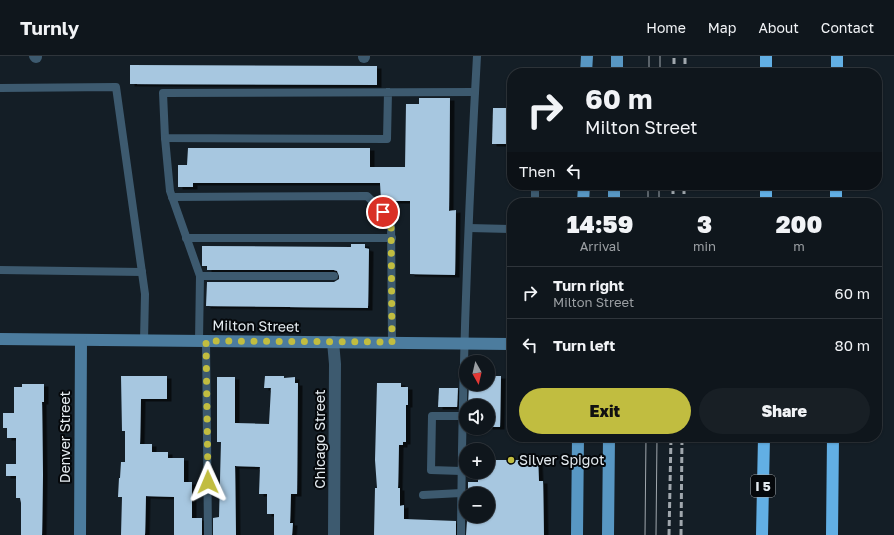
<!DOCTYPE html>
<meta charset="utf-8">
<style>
body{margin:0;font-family:"Golos Text",sans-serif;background:#181f25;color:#f1f3f6;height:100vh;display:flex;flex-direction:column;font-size:15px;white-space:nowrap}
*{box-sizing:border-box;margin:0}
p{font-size:13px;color:#9b9fa3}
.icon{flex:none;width:22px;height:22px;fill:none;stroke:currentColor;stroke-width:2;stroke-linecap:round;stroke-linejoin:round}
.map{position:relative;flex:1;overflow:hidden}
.side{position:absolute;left:507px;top:142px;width:375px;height:244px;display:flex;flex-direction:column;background:#0f161c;border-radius:16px;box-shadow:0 1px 3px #0004,0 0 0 1px #2f353b}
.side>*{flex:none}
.hud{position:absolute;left:507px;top:12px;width:375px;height:122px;border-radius:16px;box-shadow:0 1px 3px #0004,0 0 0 1px #2f353b;background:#0f161c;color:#f1f3f6;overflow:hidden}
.needle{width:26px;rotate:172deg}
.fabs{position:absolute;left:459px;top:299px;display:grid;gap:8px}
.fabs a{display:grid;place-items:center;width:36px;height:36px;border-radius:50%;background:#0f161c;box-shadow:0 1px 3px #0004,0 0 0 1px #2f353b;font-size:20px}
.pin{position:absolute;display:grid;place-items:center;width:34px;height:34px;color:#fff;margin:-17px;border:2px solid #fff;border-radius:50%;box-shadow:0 1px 4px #0007}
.me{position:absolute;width:44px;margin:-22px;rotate:359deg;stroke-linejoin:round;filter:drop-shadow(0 0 3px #0008)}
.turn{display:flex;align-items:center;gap:14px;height:84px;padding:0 12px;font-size:18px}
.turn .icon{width:52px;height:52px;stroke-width:2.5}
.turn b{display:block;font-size:28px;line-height:34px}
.then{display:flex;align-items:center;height:38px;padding:0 12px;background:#0003;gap:8px;font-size:15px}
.eta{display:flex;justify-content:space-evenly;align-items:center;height:68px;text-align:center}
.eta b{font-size:24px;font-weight:800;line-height:28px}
.primary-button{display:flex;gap:8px;margin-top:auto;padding:8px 12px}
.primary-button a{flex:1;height:46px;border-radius:24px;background:#c1bd40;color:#111;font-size:16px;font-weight:800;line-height:46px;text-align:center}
.primary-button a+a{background:#181f25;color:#f1f3f6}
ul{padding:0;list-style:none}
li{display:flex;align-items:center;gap:12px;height:52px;padding:0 12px;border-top:1px solid #2f353b}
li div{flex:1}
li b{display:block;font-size:15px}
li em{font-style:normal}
header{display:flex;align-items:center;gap:24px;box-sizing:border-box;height:56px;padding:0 20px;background:#0f161c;border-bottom:1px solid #2f353b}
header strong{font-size:19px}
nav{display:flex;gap:22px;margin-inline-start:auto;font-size:14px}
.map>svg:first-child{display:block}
</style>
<header>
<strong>Turnly</strong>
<nav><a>Home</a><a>Map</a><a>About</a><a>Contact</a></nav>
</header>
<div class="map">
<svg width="894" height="479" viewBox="0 0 894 479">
<defs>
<filter id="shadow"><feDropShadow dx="4.5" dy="2.5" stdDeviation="0" flood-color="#0009"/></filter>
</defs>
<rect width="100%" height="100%" fill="#141e26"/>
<!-- building -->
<g fill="#a7c7e0" filter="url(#shadow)">
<polygon points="130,9 377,10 377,29 130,28"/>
<polygon points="419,42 450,42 449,155 456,154 455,219 410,218 410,145 381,145 380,127 193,127 193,131 178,131 178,109 187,109 188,92 370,92 370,111 405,111 406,48 419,48"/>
<polygon points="493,52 512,52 512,88 492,88"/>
<polygon points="351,188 365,188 365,192 369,193 368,252 206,250 207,226 334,226 339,223 339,220 337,215 334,214 207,214 207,210 202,210 202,190 351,191"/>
<polygon points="121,320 167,320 167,343 141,343 140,388 152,388 152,396 168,396 168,402 184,402 184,426 192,426 192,462 202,462 202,479 174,479 174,441 146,440 145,479 121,479 122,441 118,441 119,422 120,422 121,406 125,406 125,375 122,375"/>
<polygon points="265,320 284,320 284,322 295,321 295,327 298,327 297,438 291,438 290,467 293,467 292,479 274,479 274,458 267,458 267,438 259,438 260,411 235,410 236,479 213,479 213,462 219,461 221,386 217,386 217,321 235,321 235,367 269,368 271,332 264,332"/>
<polygon points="488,320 501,320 500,371 488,371 488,350 468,350 469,328 488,328"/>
<polygon points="377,327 401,327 401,331 408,331 408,349 406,349 406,386 403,386 403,389 399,389 398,432 400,432 400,450 404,449 404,463 456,465 456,479 374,479 375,432 377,432 375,404"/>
<polygon points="22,328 44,328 44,346 42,346 43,419 42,479 21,479 21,447 20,442 16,442 16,420 6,420 6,408 16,408 16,382 7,382 7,372 3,372 3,357 14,357 14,331 22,331"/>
<polygon points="439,332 458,332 457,351 438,351"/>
<polygon points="488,404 538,404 539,425 543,425 544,479 466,479 467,465 468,465 468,460 488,460 488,438 468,438 468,426 478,426 478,416 488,416"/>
</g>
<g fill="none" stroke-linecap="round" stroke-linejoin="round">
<!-- lane -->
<g stroke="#3d5a6f" stroke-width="8">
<polyline points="0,32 116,31 145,238 144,285"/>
<polyline points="388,36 387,83 165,82 163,37 475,36"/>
<polyline points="165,82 170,135 200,220"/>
<polyline points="172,141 367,140 391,163 392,287"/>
<polyline points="535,147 535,129"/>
<polyline points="469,172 512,173"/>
<polyline points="186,182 392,182"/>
<polyline points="0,214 142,216"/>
<polyline points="199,285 200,220 334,220"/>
<polyline points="206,285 208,479"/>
<polyline points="461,415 431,414 432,360 462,360"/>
<polyline points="423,439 461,437"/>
<path d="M461,479C462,319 468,159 477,0"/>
</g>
<!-- street -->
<g stroke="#3d5a6f" stroke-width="12">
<polyline points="35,0 36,1"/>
<polyline points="364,0 364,1"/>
<polyline points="333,286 335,308 334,479"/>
</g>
<!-- secondary -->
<g stroke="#4c7c9e" stroke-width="12">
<polyline points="0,283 512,288"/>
<polyline points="80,479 81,284"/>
</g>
<!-- primary -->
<g stroke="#5897c3" stroke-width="12">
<polyline points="586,17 587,0"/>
<polyline points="617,17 617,0"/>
<polyline points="583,147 584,129"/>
<polyline points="614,147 614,129"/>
<polyline points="577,479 578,381"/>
<polyline points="608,479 609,381"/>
</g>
<!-- highway -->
<g stroke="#62afe4" stroke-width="12">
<polyline points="766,17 766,0"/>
<polyline points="837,17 837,0"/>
<polyline points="766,147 766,129"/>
<polyline points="836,147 836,129"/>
<polyline points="762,479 764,381"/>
<polyline points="832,479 833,381"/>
</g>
<!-- tram -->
<g stroke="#a0a7ad" stroke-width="1">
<polyline points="649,17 649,0"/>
<polyline points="660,17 660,0"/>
<polyline points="648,147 648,129"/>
<polyline points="659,147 659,129"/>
<polyline points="645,479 646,381"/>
<polyline points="656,479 657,381"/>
</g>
<!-- rail -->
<g stroke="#a0a7ad" stroke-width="3" stroke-dasharray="6 3" stroke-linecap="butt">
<polyline points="674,17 674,0"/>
<polyline points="685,17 685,0"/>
<polyline points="673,147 673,129"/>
<polyline points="684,147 684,129"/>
<polyline points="669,479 671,381"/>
<polyline points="681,479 682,381"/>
</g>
</g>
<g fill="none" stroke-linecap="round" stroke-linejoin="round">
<!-- route -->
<polyline stroke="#c1bd40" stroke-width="7" stroke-dasharray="0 12.6" points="208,426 206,285 392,286 391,163 383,156"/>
</g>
<!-- markers -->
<circle fill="#c1bd40" stroke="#05080b" stroke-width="1.5" cx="511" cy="404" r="4"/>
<g text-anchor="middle" stroke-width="4" stroke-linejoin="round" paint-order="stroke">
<!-- shield labels -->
<rect fill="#05080b" stroke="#a1a7ab" stroke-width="1" x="751" y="419" width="24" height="22" rx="3"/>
<g font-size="13" font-weight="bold" fill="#e4ebf0">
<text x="763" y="435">I 5</text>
</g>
<!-- street labels -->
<g font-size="14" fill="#e4ebf0" stroke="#05080b">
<text transform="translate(256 270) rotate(1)" y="5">Milton Street</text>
<text transform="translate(65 381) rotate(-90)" y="5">Denver Street</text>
<text transform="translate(320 383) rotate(-90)" y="5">Chicago Street</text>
</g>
<!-- poi labels -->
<g font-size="14" fill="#e4ebf0" stroke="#05080b" text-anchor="start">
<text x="519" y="409">Silver Spigot</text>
</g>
</g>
</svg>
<div class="fabs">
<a><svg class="needle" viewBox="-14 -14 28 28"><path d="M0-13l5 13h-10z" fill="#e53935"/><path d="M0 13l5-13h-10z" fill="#9b9fa3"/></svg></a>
<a><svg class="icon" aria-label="sound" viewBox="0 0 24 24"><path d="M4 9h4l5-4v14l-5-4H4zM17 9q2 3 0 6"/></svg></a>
<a>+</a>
<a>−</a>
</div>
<div class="pin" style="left:383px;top:156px;background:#d93025"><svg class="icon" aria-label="arrive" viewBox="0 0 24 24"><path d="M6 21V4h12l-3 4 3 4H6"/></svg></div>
<svg class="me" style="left:208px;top:426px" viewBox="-20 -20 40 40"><path d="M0-17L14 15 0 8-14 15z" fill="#c1bd40" stroke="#fff" stroke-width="4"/></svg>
<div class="hud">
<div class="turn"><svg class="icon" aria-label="right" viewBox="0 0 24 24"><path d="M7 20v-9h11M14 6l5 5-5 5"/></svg><div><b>60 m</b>Milton Street</div></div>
<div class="then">Then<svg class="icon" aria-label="left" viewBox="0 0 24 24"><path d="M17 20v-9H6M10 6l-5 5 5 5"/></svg></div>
</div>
<section class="side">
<div class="eta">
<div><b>14:59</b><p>Arrival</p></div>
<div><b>3</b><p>min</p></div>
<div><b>200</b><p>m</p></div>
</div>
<ul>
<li><svg class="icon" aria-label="right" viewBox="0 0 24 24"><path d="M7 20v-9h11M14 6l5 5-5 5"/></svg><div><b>Turn right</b><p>Milton Street</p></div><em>60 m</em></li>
<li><svg class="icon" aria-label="left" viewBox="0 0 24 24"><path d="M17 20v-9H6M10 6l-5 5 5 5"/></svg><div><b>Turn left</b></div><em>80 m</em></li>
</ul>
<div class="primary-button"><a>Exit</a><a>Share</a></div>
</section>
</div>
